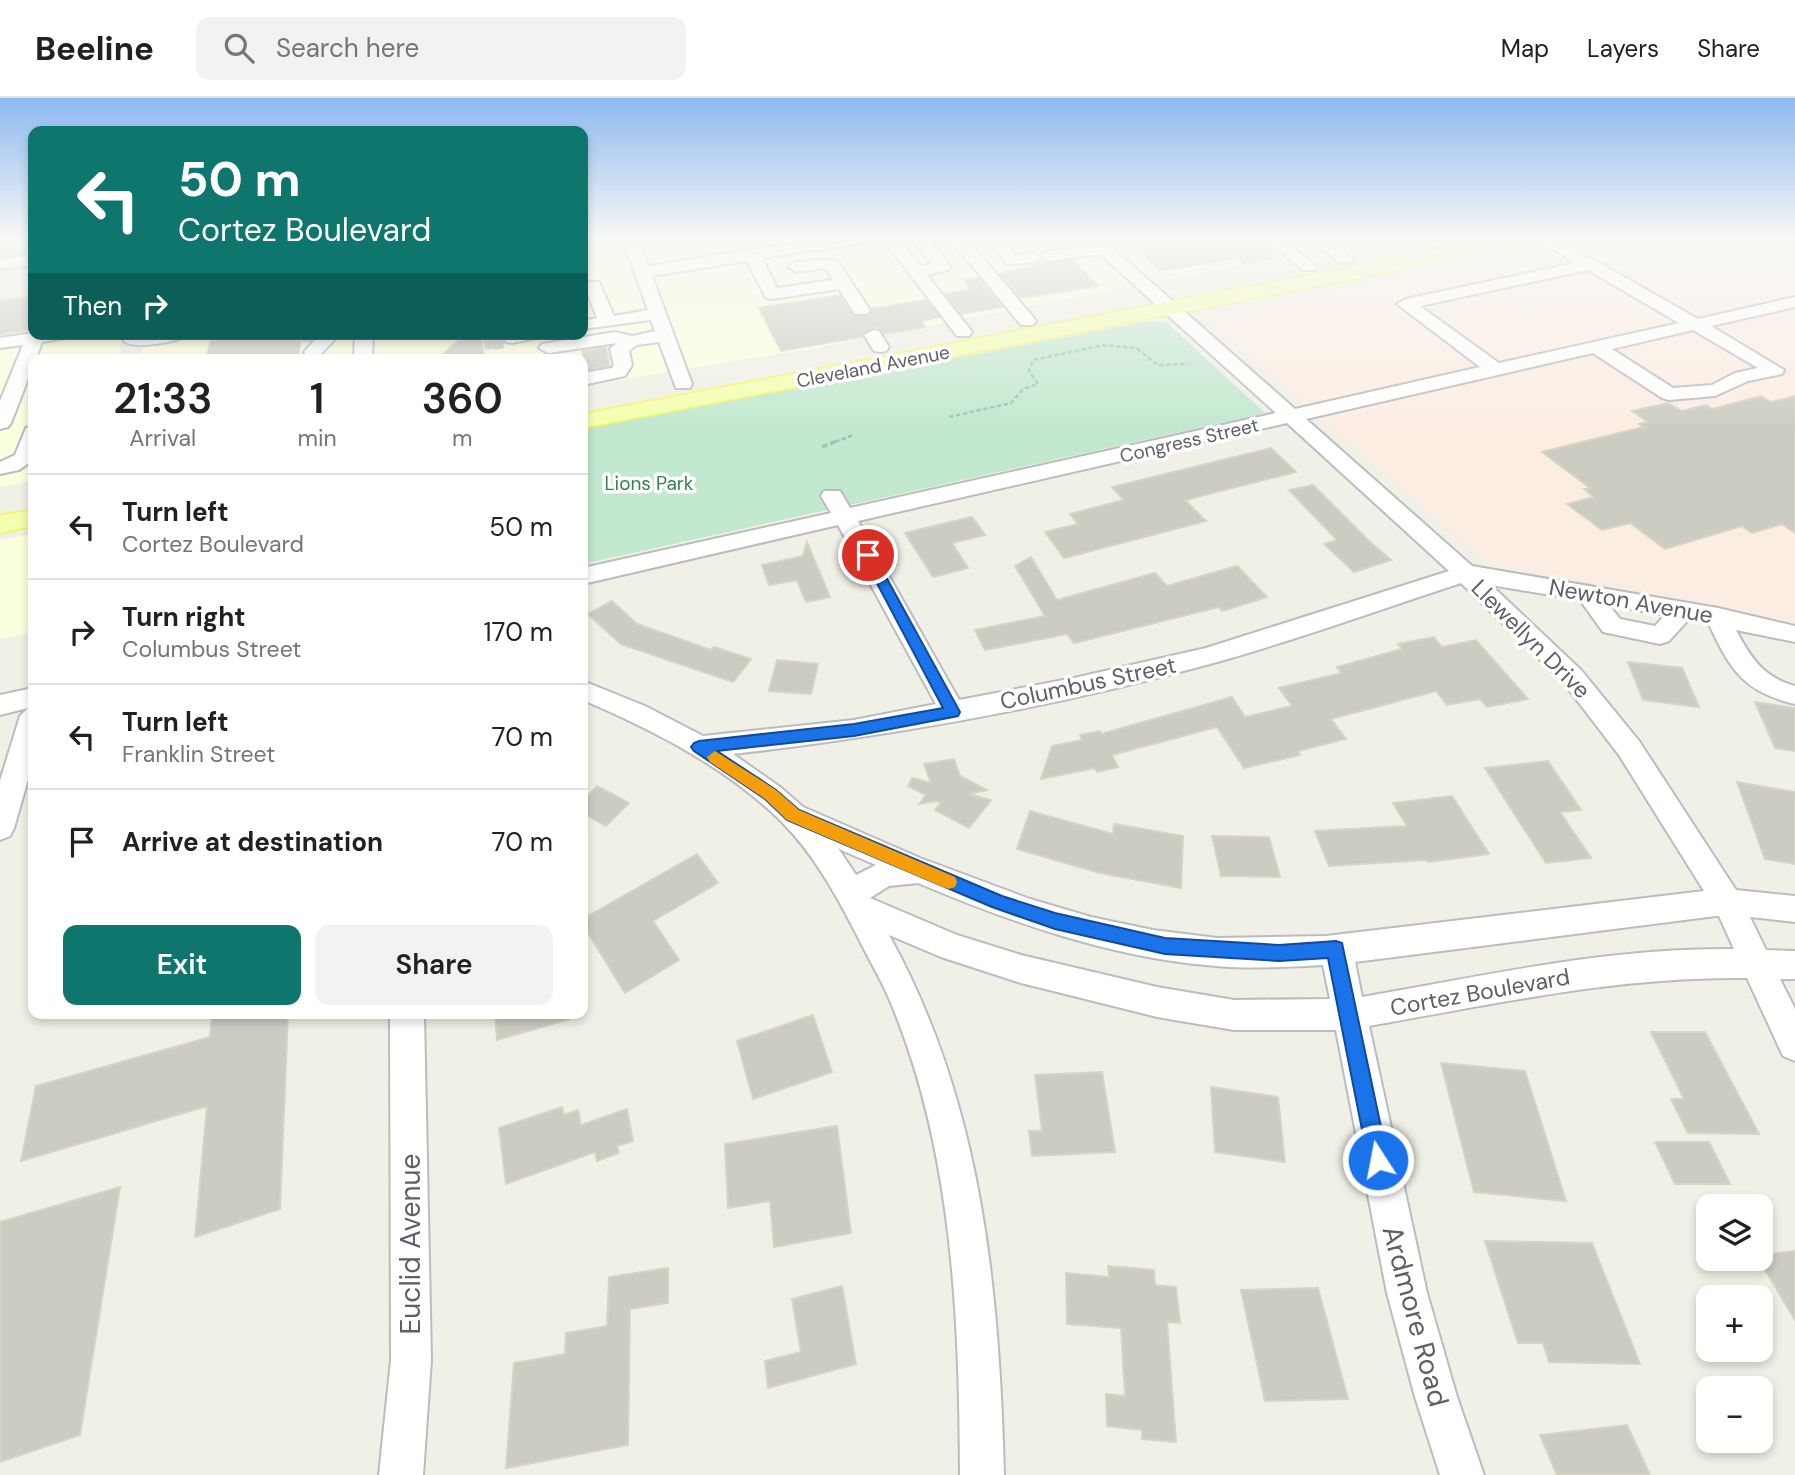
<!DOCTYPE html>
<meta charset="utf-8">
<style>
body{margin:0;font-family:"DM Sans",sans-serif;background:#f2f2f2;color:#202124;height:100vh;display:flex;flex-direction:column;font-size:26px;white-space:nowrap}
*{box-sizing:border-box;margin:0}
p{font-size:23px;color:#757577}
.icon{flex:none;width:38px;height:38px;fill:none;stroke:currentColor;stroke-width:2;stroke-linecap:round;stroke-linejoin:round}
.map{position:relative;flex:1;overflow:hidden}
.side{position:absolute;left:28px;top:256px;width:560px;height:665px;display:flex;flex-direction:column;background:#fff;border-radius:14px;box-shadow:0 4px 10px #0003}
.side>*{flex:none}
.guide{position:absolute;left:28px;top:28px;width:560px;height:214px;border-radius:14px;box-shadow:0 4px 10px #0003;background:#0f766e;color:#fff;overflow:hidden}
.fabs{position:absolute;left:1696px;top:1096px;display:grid;gap:14px}
.fabs a{display:grid;place-items:center;width:77px;height:77px;border-radius:14px;background:#fff;box-shadow:0 4px 10px #0003;font-size:35px}
.pin{position:absolute;display:grid;place-items:center;width:60px;height:60px;color:#fff;margin:-30px;border:4px solid #fff;border-radius:50%;box-shadow:0 2px 7px #0007}
.me{position:absolute;width:77px;margin:-38px;rotate:349deg;stroke-linejoin:round;filter:drop-shadow(0 0 5px #0008)}
.turn{display:flex;align-items:center;gap:24px;height:147px;padding:0 35px;font-size:32px}
.turn .icon{width:91px;height:91px;stroke-width:2.5}
.turn b{display:block;font-size:49px;line-height:60px}
.then{display:flex;align-items:center;height:66px;padding:0 35px;background:#0003;gap:14px;font-size:26px}
.eta{display:flex;justify-content:space-evenly;align-items:center;height:119px;text-align:center}
.eta b{font-size:42px;font-weight:600;line-height:49px}
.cta{display:flex;gap:14px;margin-top:auto;padding:14px 35px}
.cta a{flex:1;height:80px;border-radius:14px;background:#0f766e;color:#fff;font-size:28px;font-weight:600;line-height:80px;text-align:center}
.cta a+a{background:#f2f2f2;color:#202124}
ul{padding:0;list-style:none}
li{display:flex;align-items:center;gap:21px;height:105px;padding:0 35px;border-top:2px solid #e0e0e0}
li div{flex:1}
li b{display:block;font-size:26px}
li em{font-style:normal}
header{display:flex;align-items:center;gap:42px;box-sizing:border-box;height:98px;padding:0 35px;background:#fff;border-bottom:2px solid #e0e0e0}
header strong{font-size:33px}
nav{display:flex;gap:38px;margin-inline-start:auto;font-size:24px}
.search{width:490px;height:63px;background:#f2f2f2;display:flex;align-items:center;gap:18px;box-sizing:border-box;padding:0 24px;border-radius:14px;color:#757577;font-size:26px}
.map>svg:first-child{display:block}
</style>
<header>
<strong>Beeline</strong>
<div class="search"><svg class="icon" aria-label="search" viewBox="0 0 24 24"><circle cx="10" cy="10" r="6"/><path d="M15 15l6 6"/></svg>Search here</div>
<nav><a>Map</a><a>Layers</a><a>Share</a></nav>
</header>
<div class="map">
<svg width="1795" height="1377" viewBox="0 0 1795 1377">
<rect width="100%" height="100%" fill="#f0f0e6"/>
<!-- commercial -->
<g fill="#fcffdd">
<polygon points="583,140 734,140 743,155 840,140 1382,140 815,250 583,288 583,261 139,261 145,236 583,236"/>
<polygon points="87,236 125,236 118,261 33,261 33,383 0,389 0,249"/>
<polygon points="33,436 33,534 0,541 0,442"/>
</g>
<!-- medical -->
<polygon fill="#fcede3" points="1591,140 1795,140 1795,532 1714,506 1489,466 1204,218"/>
<!-- green -->
<g fill="#c2e8ce">
<polygon points="0,140 33,140 33,160 0,164"/>
<polygon points="1145,224 1166,224 1265,315 583,466 583,331"/>
</g>
<!-- building -->
<g fill="#cbccc2" stroke="#d6d5c4" stroke-width="2">
<polygon points="1176,140 1262,140 1277,154 1266,156 1271,160 1244,165 1238,160 1160,173 1133,147"/>
<polygon points="1073,162 1098,188 1020,200 1000,176 1039,167 1038,165"/>
<polygon points="978,180 1002,209 961,216 945,196 971,191 964,182"/>
<polygon points="840,197 855,219 867,219 872,211 926,202 939,219 921,223 925,229 884,236 879,230 873,229 863,235 862,239 781,253 759,210"/>
<polygon points="33,199 33,231 0,236 0,203"/>
<polygon points="249,236 301,236 298,261 206,261 211,242"/>
<polygon points="466,236 481,236 484,261 437,261"/>
<polygon points="606,249 610,268 587,272 582,253"/>
<polygon points="1761,298 1771,304 1795,298 1795,435 1782,426 1752,435 1742,428 1665,451 1630,425 1602,432 1567,406 1594,399 1584,391 1590,390 1542,354 1643,329 1639,326 1648,324 1632,313 1668,305 1682,313 1706,307 1712,311"/>
<polygon points="1271,350 1296,374 1185,402 1206,423 1064,460 1045,434 1078,426 1070,416 1124,402 1112,389"/>
<polygon points="1313,387 1368,442 1391,462 1354,474 1324,446 1337,442 1289,392"/>
<polygon points="972,419 985,437 952,445 968,470 933,479 905,435"/>
<polygon points="807,444 830,499 806,504 797,482 769,487 762,467 803,458"/>
<polygon points="1031,459 1057,502 1155,475 1167,488 1237,468 1267,499 1222,513 1219,509 1074,545 1067,536 985,552 975,532 1045,518 1015,468"/>
<polygon points="612,503 637,526 711,552 714,549 751,561 733,584 621,546 588,516"/>
<polygon points="1434,539 1442,549 1476,542 1528,601 1487,609 1480,601 1447,607 1436,593 1331,621 1346,641 1298,653 1300,657 1244,670 1217,629 1112,657 1118,669 1097,674 1095,670 1041,681 1052,648 1082,642 1080,637 1100,633 1101,636 1232,599 1245,619 1292,608 1279,590 1342,575 1337,569 1402,551 1398,546"/>
<polygon points="777,562 818,566 811,596 769,593"/>
<polygon points="1628,564 1682,570 1699,609 1643,602"/>
<polygon points="1755,604 1795,610 1795,653 1775,650"/>
<polygon points="954,661 960,678 987,692 969,696 991,702 969,730 935,712 941,705 936,703 919,706 926,697 908,688 912,680 931,685 924,666"/>
<polygon points="1548,663 1581,712 1560,714 1591,760 1546,765 1485,670"/>
<polygon points="1737,684 1795,694 1795,766 1765,761"/>
<polygon points="597,688 629,705 606,728 583,715 583,703"/>
<polygon points="1452,698 1489,756 1428,764 1426,762 1329,768 1315,733 1407,728 1393,705"/>
<polygon points="1030,713 1113,736 1114,726 1183,738 1181,790 1100,775 1017,751"/>
<polygon points="1212,738 1269,739 1280,779 1221,778"/>
<polygon points="697,756 718,785 653,823 679,862 625,895 583,827 583,821"/>
<polygon points="212,915 288,915 280,1111 195,1139 207,1008 21,1063 36,988 210,939"/>
<polygon points="495,915 569,915 570,921 497,942"/>
<polygon points="813,917 832,974 753,1001 737,943"/>
<polygon points="1651,934 1705,934 1759,1036 1688,1035 1671,1001 1684,1001"/>
<polygon points="1441,965 1525,973 1566,1103 1474,1094"/>
<polygon points="1102,974 1115,1054 1032,1058 1029,1033 1042,1033 1035,977"/>
<polygon points="1211,989 1278,999 1285,1064 1215,1054"/>
<polygon points="562,1009 564,1017 578,1012 581,1027 627,1011 633,1043 617,1048 619,1055 597,1063 595,1054 506,1086 499,1030"/>
<polygon points="837,1028 851,1135 774,1149 770,1103 728,1110 725,1046"/>
<polygon points="1655,1044 1709,1044 1730,1086 1675,1086"/>
<polygon points="120,1089 80,1337 0,1364 0,1124"/>
<polygon points="1485,1143 1592,1145 1640,1266 1549,1264 1543,1245 1518,1245"/>
<polygon points="1795,1153 1795,1222 1758,1160 1760,1157"/>
<polygon points="1108,1168 1154,1172 1155,1187 1176,1189 1180,1225 1167,1224 1176,1344 1142,1341 1142,1332 1107,1328 1106,1296 1125,1298 1121,1230 1067,1226 1066,1175 1109,1179"/>
<polygon points="668,1170 668,1205 630,1211 628,1347 506,1370 514,1265 565,1256 566,1235 607,1228 609,1179"/>
<polygon points="842,1188 856,1266 768,1290 765,1263 801,1254 792,1201"/>
<polygon points="1318,1190 1348,1301 1265,1303 1241,1192"/>
<polygon points="1627,1327 1650,1377 1557,1377 1540,1337"/>
</g>
<g fill="none" stroke-linecap="round" stroke-linejoin="round">
<!-- minor-tunnel -->
<g stroke="#ccccc6" stroke-width="18" stroke-dasharray="18 9" stroke-linecap="butt">
<polyline points="861,212 873,237"/>
<polyline points="307,244 308,236"/>
<polyline points="494,251 493,243 512,240"/>
</g>
<defs>
<g id="minor">
<polygon points="622,140 638,140 648,168 828,140 869,140 861,145 762,160 777,190 833,182 825,170 796,174 788,169 796,164 836,161 870,212 867,216 855,216 839,191 772,201 766,200 747,163 652,178 692,286 690,290 676,290 659,244 637,247 629,253 632,267 625,278 583,287 583,275 612,270 614,267 610,251 617,245 548,255 539,250 542,246 615,234 632,238 655,233 651,222 583,231 583,223 597,220 587,194 583,194 583,184 599,184 614,218 648,212"/>
<polygon points="882,140 899,140 920,168 932,166 911,140 928,140 951,169 949,172 927,177 969,230 972,234 969,238 957,238"/>
<polygon points="949,140 966,140 1033,219 1036,223 1033,227 1021,227"/>
<polygon points="986,140 1003,140 1017,158 1033,155 1041,160 1033,165 1007,166"/>
<path d="M1083,140H1101L1295,311L1480,269L1397,206L1406,201L1575,165L1535,140H1555L1698,221L1795,199V209L1711,228L1784,272L1782,276L1748,283L1715,298L1669,302L1662,300L1593,255L1306,321L1472,468L1718,510L1795,528V544L1736,532C1750,559 1764,580 1795,588V606C1744,594 1730,572 1709,526L1689,521L1669,543L1660,546L1603,534L1580,502L1491,487L1581,572L1639,643L1736,792L1795,798V824L1750,819L1766,852L1795,853V881H1780L1795,911V963L1783,958L1747,880C1619,878 1494,906 1369,928L1427,1195L1457,1299L1484,1377H1440L1415,1299L1387,1195L1336,932H1234L1157,919L1021,885L941,859L889,837C982,1005 999,1188 1004,1377H960C959,1216 953,1049 888,898C881,882 872,867 864,851C841,806 817,759 781,723C726,669 653,632 583,602V583L645,608L703,638L854,622L936,606L838,427L583,486V470L831,415L821,398L824,393H840L850,410L1276,315L1100,156L1049,163L1041,158L1049,153L1090,148ZM1588,172L1679,225L1499,265L1420,208ZM1693,232L1758,270L1735,275L1712,287L1673,290L1612,251ZM1287,325L1449,473L1206,550L1074,580L959,602L858,423ZM1461,485L1563,584L1619,657L1704,793L1326,838L1217,840L1153,832L1091,819L1030,801L920,760L803,709L780,689L733,656C893,638 1053,609 1210,566C1294,543 1378,512 1461,485ZM1609,507L1665,517L1655,528L1620,521ZM838,750L841,752L876,767L856,777ZM918,785C1013,825 1113,860 1216,868C1252,871 1288,869 1323,867L1330,901L1234,902L1157,889L1021,857L957,837L870,800L889,788ZM1716,818H1719L1734,851C1609,849 1485,878 1362,899L1355,864Z"/>
<polygon points="1264,140 1282,140 1317,169 1315,172 1303,172"/>
<polygon points="1309,140 1328,140 1354,162 1352,165 1340,165"/>
<polygon points="1419,140 1438,140 1442,145 1434,150"/>
<polygon points="33,157 33,167 0,171 0,161"/>
<polygon points="873,232 879,233 889,249 886,253 880,254 874,253 864,237"/>
<polygon points="33,235 70,236 67,240 42,244 36,261 33,261 33,268 11,325 8,329 0,331 0,303 23,247 0,250 0,240"/>
<path d="M142,236H189C181,244 132,252 124,243L127,239Z"/>
<polygon points="316,236 334,236 334,242 319,258 307,258 304,254 316,241"/>
<polygon points="355,236 373,236 372,261 354,261"/>
<polygon points="506,236 541,236 538,240 512,245 506,244 503,240"/>
<polygon points="33,328 33,362 19,372 0,376 0,364 15,357 26,330"/>
<polygon points="33,590 33,664 14,730 10,738 0,742 0,683 20,618 28,610 0,617 0,597"/>
<polygon points="390,915 424,915 431,1262 423,1377 379,1377 391,1262"/>
</g>
<g id="major">
<polygon points="1502,140 1544,140 1535,146 583,330 583,316"/>
<polygon points="33,412 33,428 0,435 0,417"/>
</g>
</defs>
<!-- minor casing -->
<use href="#minor" stroke="#bbbcc2" stroke-width="4"/>
<!-- major casing -->
<use href="#major" stroke="#f2f659" stroke-width="3"/>
<!-- path-far1 -->
<g stroke="#9ac7b5" stroke-width="2.5" stroke-dasharray="4.5 2.5" stroke-linecap="butt">
<polyline points="949,319 1011,305 1023,291 1038,286 1029,273 1033,262 1104,247 1136,250 1158,267 1186,266"/>
<polyline points="835,344 853,337"/>
</g>
<!-- path -->
<polyline stroke="#9ac7b5" stroke-width="3.5" stroke-dasharray="6 2.5" stroke-linecap="butt" points="822,349 839,342"/>
<!-- minor -->
<use href="#minor" fill="#fff" fill-rule="evenodd"/>
<!-- major -->
<use href="#major" fill="#f3ffad" fill-rule="evenodd"/>
</g>
<!-- sky -->
<linearGradient id="sky" x2="0" y2="1"><stop stop-color="#8eb8f1"/><stop offset="0.42" stop-color="#f8f8f4"/><stop offset="1" stop-color="#f8f8f4" stop-opacity="0"/></linearGradient>
<rect width="1795" height="333" fill="url(#sky)"/>
<!-- route -->
<polygon fill="#1a73e8" stroke="#114b97" stroke-width="2" points="868,453 874,457 960,614 958,618 854,638 717,653 776,692 799,712 1002,798 1055,815 1165,840 1279,847 1336,843 1342,845 1388,1062 1385,1070 1378,1073 1371,1070 1368,1062 1328,860 1279,863 1165,856 1055,831 992,809 787,722 765,701 694,653 691,649 694,645 699,643 854,626 943,610 862,457"/>
<!-- slow -->
<polygon fill="#f59e0b" points="715,653 776,692 799,712 955,779 957,784 955,789 949,791 943,789 787,722 765,701 710,664 707,659"/>
<g text-anchor="middle" stroke-width="7" stroke-linejoin="round" paint-order="stroke">
<!-- far-street labels -->
<g font-size="19" fill="#5e5f67" stroke="#fff">
<text transform="translate(873 268) rotate(-11)" y="7">Cleveland Avenue</text>
<text transform="translate(1189 342) rotate(-13)" y="7">Congress Street</text>
</g>
<!-- far-park labels -->
<g font-size="19" fill="#31824e" stroke="#fff">
<text x="649" y="392">Lions Park</text>
</g>
<!-- street labels -->
<g font-size="23" fill="#5e5f67" stroke="#fff">
<text transform="translate(1631 503) rotate(10)" y="8">Newton Avenue</text>
<text transform="translate(1531 541) rotate(45)" y="8">Llewellyn Drive</text>
<text transform="translate(1088 585) rotate(-12)" y="8">Columbus Street</text>
<text transform="translate(1480 894) rotate(-10)" y="8">Cortez Boulevard</text>
</g>
<!-- near-street labels -->
<g font-size="28" fill="#5e5f67" stroke="#fff">
<text transform="translate(410 1146) rotate(-90)" y="10">Euclid Avenue</text>
<text transform="translate(1416 1218) rotate(75)" y="10">Ardmore Road</text>
</g>
</g>
</svg>
<div class="fabs">
<a><svg class="icon" aria-label="layers" viewBox="0 0 24 24"><path d="M12 4l9 5-9 5-9-5zM3 14l9 5 9-5"/></svg></a>
<a>+</a>
<a>−</a>
</div>
<div class="pin" style="left:868px;top:457px;background:#d93025"><svg class="icon" aria-label="arrive" viewBox="0 0 24 24"><path d="M6 21V4h12l-3 4 3 4H6"/></svg></div>
<svg class="me" style="left:1378px;top:1062px" viewBox="-20 -20 40 40"><circle r="17" fill="#1a73e8" stroke="#fff" stroke-width="3"/><path d="M0-11L8 9 0 5-8 9z" fill="#fff"/></svg>
<div class="guide">
<div class="turn"><svg class="icon" aria-label="left" viewBox="0 0 24 24"><path d="M17 20v-9H6M10 6l-5 5 5 5"/></svg><div><b>50 m</b>Cortez Boulevard</div></div>
<div class="then">Then<svg class="icon" aria-label="right" viewBox="0 0 24 24"><path d="M7 20v-9h11M14 6l5 5-5 5"/></svg></div>
</div>
<section class="side">
<div class="eta">
<div><b>21:33</b><p>Arrival</p></div>
<div><b>1</b><p>min</p></div>
<div><b>360</b><p>m</p></div>
</div>
<ul>
<li><svg class="icon" aria-label="left" viewBox="0 0 24 24"><path d="M17 20v-9H6M10 6l-5 5 5 5"/></svg><div><b>Turn left</b><p>Cortez Boulevard</p></div><em>50 m</em></li>
<li><svg class="icon" aria-label="right" viewBox="0 0 24 24"><path d="M7 20v-9h11M14 6l5 5-5 5"/></svg><div><b>Turn right</b><p>Columbus Street</p></div><em>170 m</em></li>
<li><svg class="icon" aria-label="left" viewBox="0 0 24 24"><path d="M17 20v-9H6M10 6l-5 5 5 5"/></svg><div><b>Turn left</b><p>Franklin Street</p></div><em>70 m</em></li>
<li><svg class="icon" aria-label="arrive" viewBox="0 0 24 24"><path d="M6 21V4h12l-3 4 3 4H6"/></svg><div><b>Arrive at destination</b></div><em>70 m</em></li>
</ul>
<div class="cta"><a>Exit</a><a>Share</a></div>
</section>
</div>
